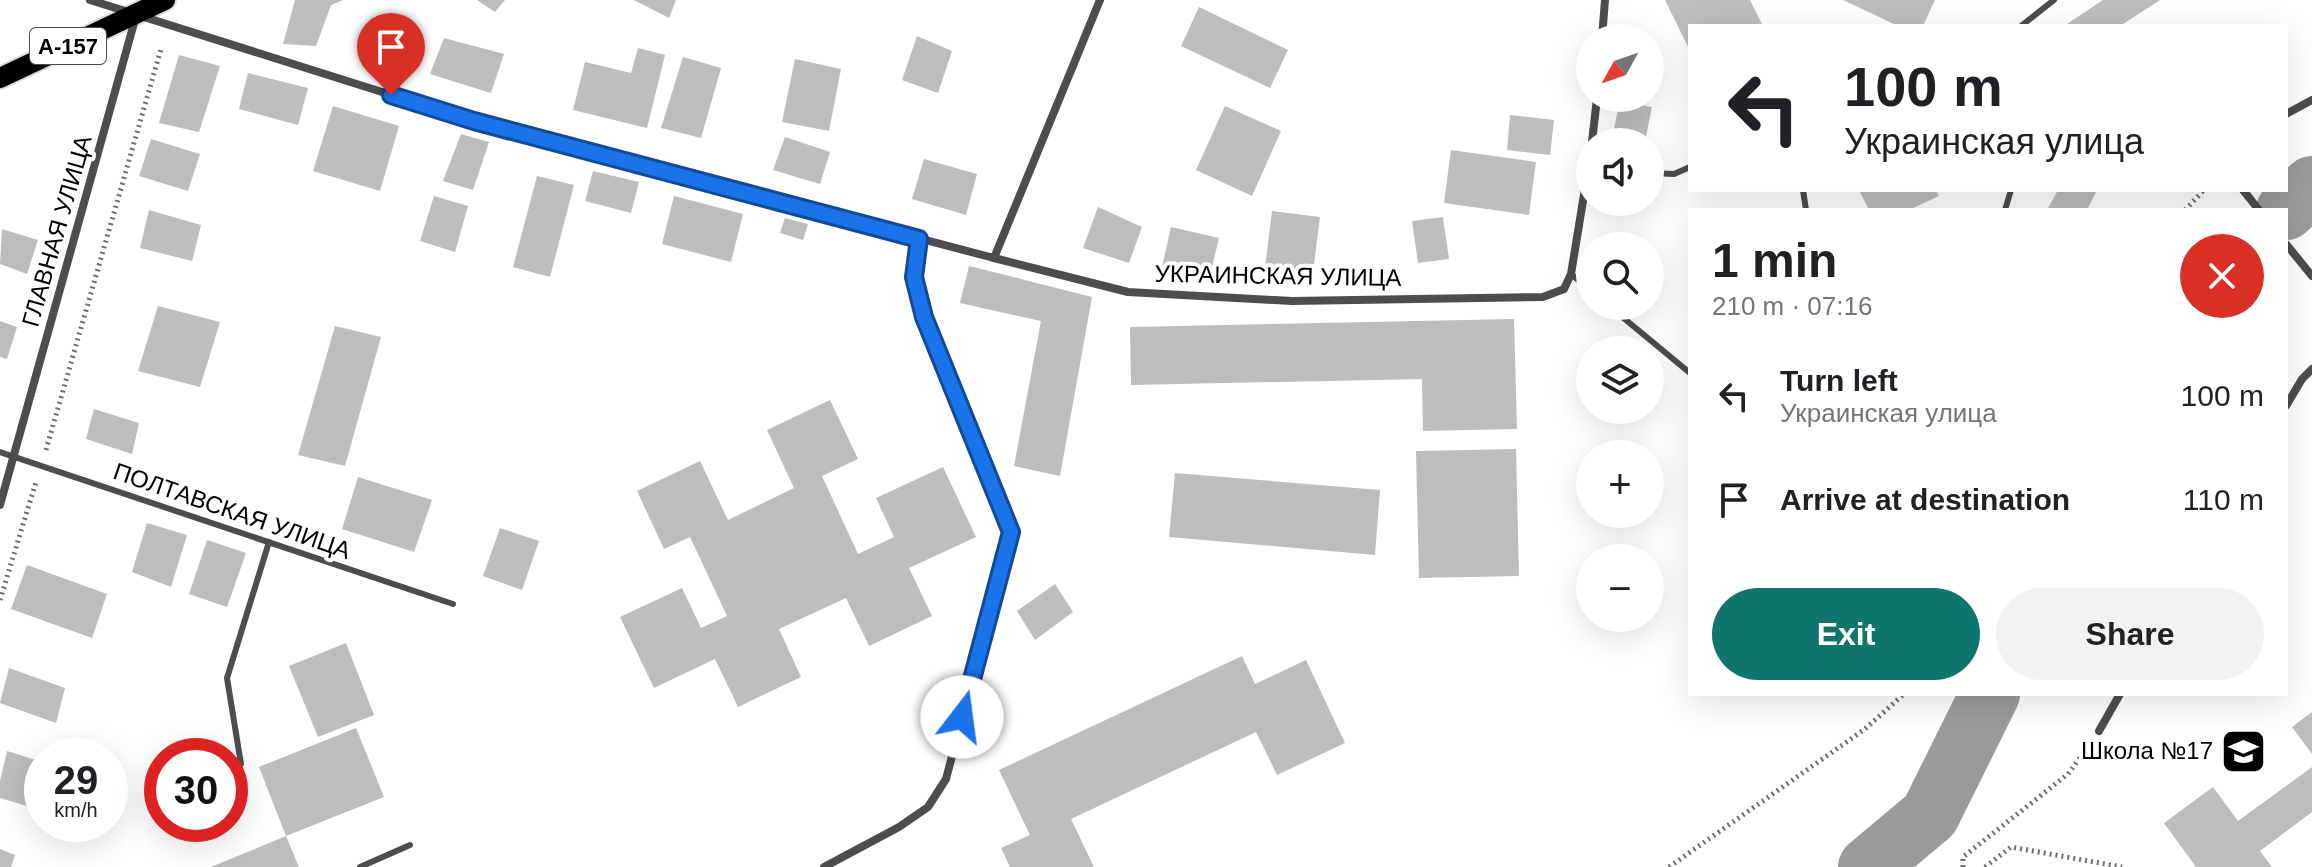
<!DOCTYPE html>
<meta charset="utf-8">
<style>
body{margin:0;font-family:Arial,sans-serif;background:#f2f2f2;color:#202124;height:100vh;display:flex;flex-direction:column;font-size:30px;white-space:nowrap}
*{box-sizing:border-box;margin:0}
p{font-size:26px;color:#757577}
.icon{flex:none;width:44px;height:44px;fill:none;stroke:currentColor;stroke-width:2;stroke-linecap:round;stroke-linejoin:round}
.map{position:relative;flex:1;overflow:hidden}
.panel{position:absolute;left:1688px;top:208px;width:600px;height:488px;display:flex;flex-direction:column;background:#fff;border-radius:0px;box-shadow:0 8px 32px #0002}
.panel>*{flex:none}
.hud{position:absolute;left:1688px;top:24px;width:600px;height:168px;border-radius:0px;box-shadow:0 8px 32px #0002;background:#fff;color:#202124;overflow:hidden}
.needle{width:52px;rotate:230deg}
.buttons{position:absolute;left:1576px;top:24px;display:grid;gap:16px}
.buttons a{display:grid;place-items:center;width:88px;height:88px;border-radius:50%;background:#fff;box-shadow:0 8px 32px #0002;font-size:40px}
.speed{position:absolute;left:24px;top:738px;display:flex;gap:16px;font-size:40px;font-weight:700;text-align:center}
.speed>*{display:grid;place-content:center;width:104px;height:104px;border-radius:50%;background:#fff;box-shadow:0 8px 32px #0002;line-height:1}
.speed small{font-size:20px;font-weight:400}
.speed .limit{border:12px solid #d22;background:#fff;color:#111}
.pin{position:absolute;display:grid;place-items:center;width:68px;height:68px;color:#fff;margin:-82px -34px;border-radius:50% 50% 50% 0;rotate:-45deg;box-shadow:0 0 8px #0007}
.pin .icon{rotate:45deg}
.me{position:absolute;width:88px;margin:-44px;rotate:15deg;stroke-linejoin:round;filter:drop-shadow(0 0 6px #0008)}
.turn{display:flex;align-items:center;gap:28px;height:168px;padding:0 24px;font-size:36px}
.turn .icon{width:104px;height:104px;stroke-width:2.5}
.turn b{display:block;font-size:56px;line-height:68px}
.round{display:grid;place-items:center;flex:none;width:84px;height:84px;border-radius:42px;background:#f2f2f2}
.headline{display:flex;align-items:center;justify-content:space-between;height:136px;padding:0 24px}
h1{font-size:48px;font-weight:700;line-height:60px}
.cta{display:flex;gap:16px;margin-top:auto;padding:16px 24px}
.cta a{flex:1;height:92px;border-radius:48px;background:#0f766e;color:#fff;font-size:32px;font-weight:700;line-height:92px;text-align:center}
.cta a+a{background:#f2f2f2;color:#202124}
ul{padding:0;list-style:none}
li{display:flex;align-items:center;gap:24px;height:104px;padding:0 24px}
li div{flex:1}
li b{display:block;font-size:30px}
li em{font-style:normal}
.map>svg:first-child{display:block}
</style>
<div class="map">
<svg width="2312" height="867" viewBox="0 0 2312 867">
<rect width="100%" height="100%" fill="#fff"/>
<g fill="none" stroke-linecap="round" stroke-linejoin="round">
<!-- river -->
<g stroke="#9b9b9b" stroke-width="60">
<polyline points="2286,210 2312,186"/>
<polyline points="1868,867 1930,815 1990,694"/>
</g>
</g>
<!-- building -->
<g fill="#bdbdbd">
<polygon points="295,0 343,0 331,5 316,46 283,44"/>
<polygon points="477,0 505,0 495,12"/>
<polygon points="634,0 676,0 669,18"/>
<polygon points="1665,0 1750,0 1763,26 1690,26 1690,51"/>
<polygon points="1843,0 1935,0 1923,26 1898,26"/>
<polygon points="2103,0 2160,0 2120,26 2064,26"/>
<polygon points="1199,7 1288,50 1270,88 1181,46"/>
<polygon points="917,36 952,51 938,93 902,80"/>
<polygon points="444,38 504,54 491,93 430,74"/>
<polygon points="638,48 665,55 647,128 573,110 585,62 631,73"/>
<polygon points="179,55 220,66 199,132 159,123"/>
<polygon points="683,57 721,68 701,138 661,128"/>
<polygon points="795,59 841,69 829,131 782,122"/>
<polygon points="248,73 308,88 298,125 239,109"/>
<polygon points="1620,101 1652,107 1645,142 1611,142"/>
<polygon points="333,106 399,126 380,191 313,171"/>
<polygon points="1225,106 1281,131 1252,196 1196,170"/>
<polygon points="1510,115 1554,120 1550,155 1507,150"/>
<polygon points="461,134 489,142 473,190 443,181"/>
<polygon points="785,137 830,152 820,184 773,170"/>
<polygon points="151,139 200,154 188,191 139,176"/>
<polygon points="1451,150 1536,162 1529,215 1444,203"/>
<polygon points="924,159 977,174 966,215 912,199"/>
<polygon points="593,171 639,182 631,213 585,201"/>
<polygon points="537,176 574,185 550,277 513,267"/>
<polygon points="1859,190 1936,190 1939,196 1909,210 1869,210"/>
<polygon points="2058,190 2097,190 2087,210 2047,210"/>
<polygon points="434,196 468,206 455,252 420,241"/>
<polygon points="674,196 743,214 731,262 662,244"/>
<polygon points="1098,207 1142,227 1129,263 1083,248"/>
<polygon points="149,210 201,225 192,261 140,248"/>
<polygon points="1272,211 1320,217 1313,273 1265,267"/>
<polygon points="1443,217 1449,259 1418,263 1412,221"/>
<polygon points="785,218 808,224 803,240 780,233"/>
<polygon points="1171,227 1219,238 1210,276 1162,267"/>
<polygon points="2,229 38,240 27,274 0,264"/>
<polygon points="969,266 1092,297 1060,476 1014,466 1041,321 960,303"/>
<polygon points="158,306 220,322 200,387 138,371"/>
<polygon points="1514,319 1517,429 1423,431 1422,379 1131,385 1130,327"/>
<polygon points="0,321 17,327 7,359 0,357"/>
<polygon points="335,326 381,337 345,466 298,455"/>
<polygon points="830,400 858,459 822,476 858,554 894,537 876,498 943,467 976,537 909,568 932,616 869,646 846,598 779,629 801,677 738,707 715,659 654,688 620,617 682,588 701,628 727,616 690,537 664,549 637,491 700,461 728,520 794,488 767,430"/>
<polygon points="94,409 139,423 132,454 86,439"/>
<polygon points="1516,449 1519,576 1419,578 1416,451"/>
<polygon points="1175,473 1380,490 1375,555 1169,537"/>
<polygon points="358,477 432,500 414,552 342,529"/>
<polygon points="147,523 187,535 171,587 132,572"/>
<polygon points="500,528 539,541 522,590 483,576"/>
<polygon points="207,540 246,553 227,607 189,594"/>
<polygon points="27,565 107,594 92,638 11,609"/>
<polygon points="1055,584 1073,612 1035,640 1017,611"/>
<polygon points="346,643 374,715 318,737 289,666"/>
<polygon points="1242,656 1255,684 1306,660 1345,743 1277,775 1256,732 1071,819 1094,867 1010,867 1001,848 1030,835 999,770"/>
<polygon points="9,668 65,688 56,723 0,703"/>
<polygon points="2312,712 2312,754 2292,727"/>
<polygon points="356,728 384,797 286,836 259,767"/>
<polygon points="7,751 42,762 42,789 37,809 0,798 0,781"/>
<polygon points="162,763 162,803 148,797"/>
<polygon points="2312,767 2312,812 2260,851 2272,867 2196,867 2164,823 2213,787 2238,821"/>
<polygon points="286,836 299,867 211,867"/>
<polygon points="0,849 15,855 11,867 0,867"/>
</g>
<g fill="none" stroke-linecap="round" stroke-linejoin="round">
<defs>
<polyline id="primary" points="0,78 165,0"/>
</defs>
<!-- primary casing -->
<use href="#primary" stroke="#dbdbdb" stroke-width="24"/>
<!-- path -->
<g stroke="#6f6f6f" stroke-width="5" stroke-dasharray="2 4" stroke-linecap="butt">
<polyline points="2185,210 2204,190"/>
<polyline points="46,450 161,49"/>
<polyline points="0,600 36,482"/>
<polyline points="1669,867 1865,729 1904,694"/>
<polyline points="1963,867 1963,857 2068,774 2089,746"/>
<polyline points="1985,867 2011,847 2122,867"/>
</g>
<!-- service -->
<g stroke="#4d4d4d" stroke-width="6">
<polyline points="2021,26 2054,0"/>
<polyline points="1650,173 1674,174 1690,167"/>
<polyline points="1803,190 1806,210"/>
<polyline points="2005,210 2011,190"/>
<polyline points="1571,274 1590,290"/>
<polyline points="1609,306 1690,373"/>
<polyline points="0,452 453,604"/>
<polyline points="241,764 227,678 269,542"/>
<polyline points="360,867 410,845"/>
</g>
<!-- minor -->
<g stroke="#4d4d4d" stroke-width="8">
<polyline points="90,0 474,121 994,258 1100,0"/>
<polyline points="1602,38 1605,0"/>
<polyline points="2286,114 2312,100"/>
<polyline points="1592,142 1597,98"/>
<polyline points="2243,190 2259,210"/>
<polyline points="2286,244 2312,276"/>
<polyline points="994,258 1128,292 1292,301 1543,297 1564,289 1571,274 1590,158"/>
<polyline points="2286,406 2302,379 2312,369"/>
<polyline points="0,505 136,16"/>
<polyline points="2099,731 2120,694"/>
<polyline points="824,867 899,827 928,807 946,779 1011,532 924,317 914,277 919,239"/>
</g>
<!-- primary -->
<use href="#primary" stroke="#000" stroke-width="20"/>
</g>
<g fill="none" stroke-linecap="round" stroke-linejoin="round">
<defs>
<polyline id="route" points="391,95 474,121 919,239 914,277 924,317 1011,532 962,717"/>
</defs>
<!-- route casing -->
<use href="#route" stroke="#114b97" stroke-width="20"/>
<!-- route -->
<use href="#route" stroke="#1a73e8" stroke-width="14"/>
</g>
<!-- icons -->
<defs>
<symbol id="school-square" viewBox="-11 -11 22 22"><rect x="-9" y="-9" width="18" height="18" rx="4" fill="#000" stroke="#fff"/><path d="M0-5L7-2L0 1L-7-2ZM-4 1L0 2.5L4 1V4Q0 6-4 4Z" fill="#fff"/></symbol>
</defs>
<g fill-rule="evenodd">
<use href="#school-square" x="2218" y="726" width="51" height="51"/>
</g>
<g text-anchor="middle" stroke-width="8" stroke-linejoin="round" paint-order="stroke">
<!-- shield labels -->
<rect fill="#fff" stroke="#4c4c4c" stroke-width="2" x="30" y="28" width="76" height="36" rx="6"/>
<g font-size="22" font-weight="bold" fill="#000">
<text x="68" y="54">А-157</text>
</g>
<!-- street labels -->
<g font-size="24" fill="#000" stroke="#fff">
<text transform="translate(57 231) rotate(-74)" y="8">ГЛАВНАЯ УЛИЦА</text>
<text transform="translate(1278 276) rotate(1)" y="8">УКРАИНСКАЯ УЛИЦА</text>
<text transform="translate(232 511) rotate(19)" y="8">ПОЛТАВСКАЯ УЛИЦА</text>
</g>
<!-- poi labels -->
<g font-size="24" fill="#000" stroke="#fff" text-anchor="end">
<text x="2213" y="759">Школа №17</text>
</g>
</g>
</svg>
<div class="buttons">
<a><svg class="needle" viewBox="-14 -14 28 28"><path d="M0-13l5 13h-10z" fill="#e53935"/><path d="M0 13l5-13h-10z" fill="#757577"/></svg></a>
<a><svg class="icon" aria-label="sound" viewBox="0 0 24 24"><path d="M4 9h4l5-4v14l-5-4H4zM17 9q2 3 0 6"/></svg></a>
<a><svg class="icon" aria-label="search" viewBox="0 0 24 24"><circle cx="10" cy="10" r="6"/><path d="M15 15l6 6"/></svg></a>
<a><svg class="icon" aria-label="layers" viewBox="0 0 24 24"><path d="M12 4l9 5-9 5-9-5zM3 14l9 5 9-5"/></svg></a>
<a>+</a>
<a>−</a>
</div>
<div class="speed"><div>29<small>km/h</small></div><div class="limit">30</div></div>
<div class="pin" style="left:391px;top:95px;background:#d93025"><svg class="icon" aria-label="arrive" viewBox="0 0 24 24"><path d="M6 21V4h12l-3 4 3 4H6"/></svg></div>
<svg class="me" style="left:962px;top:717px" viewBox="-20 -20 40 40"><circle r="19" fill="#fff"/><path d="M0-13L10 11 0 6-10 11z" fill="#1a73e8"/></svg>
<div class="hud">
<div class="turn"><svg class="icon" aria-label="left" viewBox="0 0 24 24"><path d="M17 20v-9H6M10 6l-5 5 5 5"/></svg><div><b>100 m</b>Украинская улица</div></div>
</div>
<section class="panel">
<div class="headline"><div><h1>1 min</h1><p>210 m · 07:16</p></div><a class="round" style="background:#d93025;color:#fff"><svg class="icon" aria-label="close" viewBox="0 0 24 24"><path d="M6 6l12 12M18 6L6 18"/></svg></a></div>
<ul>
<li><svg class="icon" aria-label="left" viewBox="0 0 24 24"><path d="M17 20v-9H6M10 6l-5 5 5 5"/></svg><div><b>Turn left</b><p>Украинская улица</p></div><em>100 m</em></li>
<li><svg class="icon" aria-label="arrive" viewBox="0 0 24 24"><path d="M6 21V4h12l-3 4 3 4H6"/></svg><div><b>Arrive at destination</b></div><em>110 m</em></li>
</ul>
<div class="cta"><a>Exit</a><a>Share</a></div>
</section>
</div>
